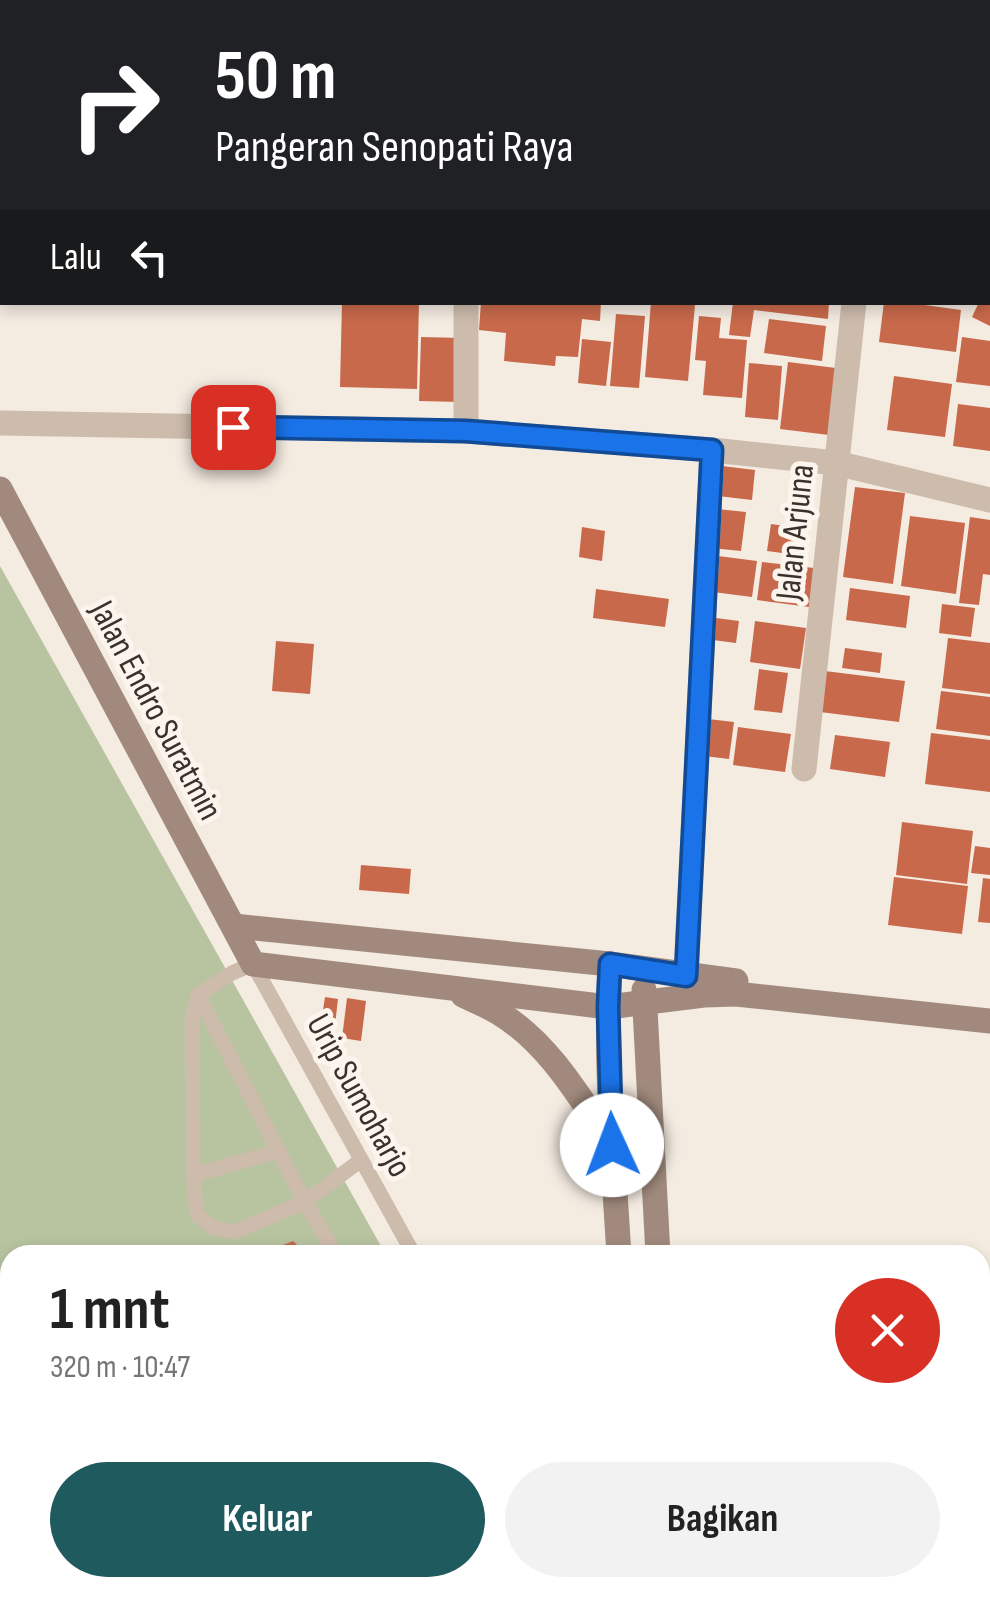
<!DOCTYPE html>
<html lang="id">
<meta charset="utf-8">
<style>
body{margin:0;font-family:"Sofia Sans Condensed",sans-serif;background:#f2f2f2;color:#222;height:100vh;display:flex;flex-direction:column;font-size:38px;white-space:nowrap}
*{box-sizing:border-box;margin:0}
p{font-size:32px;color:#767676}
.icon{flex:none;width:55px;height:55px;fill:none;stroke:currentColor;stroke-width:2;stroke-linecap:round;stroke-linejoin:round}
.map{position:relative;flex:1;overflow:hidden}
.sheet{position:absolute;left:0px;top:1245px;width:990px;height:352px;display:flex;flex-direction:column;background:#fff;border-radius:30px 30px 0 0;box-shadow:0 5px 15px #0003}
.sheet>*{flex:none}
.top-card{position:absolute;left:0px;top:0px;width:990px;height:305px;box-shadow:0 5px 15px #0003;background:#202124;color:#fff;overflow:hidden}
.pin{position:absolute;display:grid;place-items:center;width:85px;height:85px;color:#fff;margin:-42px;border-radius:20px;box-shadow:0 5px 15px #0006}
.me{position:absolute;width:110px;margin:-55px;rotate:358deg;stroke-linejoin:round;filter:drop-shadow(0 0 8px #0008)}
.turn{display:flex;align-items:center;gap:35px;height:210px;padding:0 50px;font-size:45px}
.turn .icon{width:130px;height:130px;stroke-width:2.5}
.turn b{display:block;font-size:70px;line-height:85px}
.then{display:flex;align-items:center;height:95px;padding:0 50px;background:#0003;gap:20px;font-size:38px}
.round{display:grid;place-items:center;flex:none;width:105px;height:105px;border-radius:52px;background:#f2f2f2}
.headline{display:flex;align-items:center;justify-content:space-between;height:170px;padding:0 50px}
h1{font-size:60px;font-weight:700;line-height:75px}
.button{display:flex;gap:20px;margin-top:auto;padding:20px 50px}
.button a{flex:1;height:115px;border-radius:60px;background:#1f5a5e;color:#fff;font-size:40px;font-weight:700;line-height:115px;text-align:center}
.button a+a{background:#f2f2f2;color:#222}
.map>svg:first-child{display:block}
</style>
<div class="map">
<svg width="990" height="1597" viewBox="0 0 990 1597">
<rect width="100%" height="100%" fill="#f4ebe1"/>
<!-- green -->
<polygon fill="#b8c4a0" points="0,566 386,1255 10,1255 10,1588 543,1588 545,1597 0,1597"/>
<!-- building -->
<g fill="#c8694b">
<polygon points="342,302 419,302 417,389 340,387"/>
<polygon points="481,302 601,302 600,321 582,319 578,357 556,356 555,366 504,361 506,333 479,330"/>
<polygon points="651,302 695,305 688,381 645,377"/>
<polygon points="733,302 829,302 828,319 754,310 750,337 729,335"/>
<polygon points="884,302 903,302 961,310 956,352 879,342"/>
<polygon points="979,302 990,302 990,326 972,317"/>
<polygon points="616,314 645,316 639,388 610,386"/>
<polygon points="699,316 721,318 719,338 747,340 742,398 703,395 706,361 695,360"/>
<polygon points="769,319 826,326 822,361 764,353"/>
<polygon points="421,337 462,338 460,402 419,401"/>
<polygon points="962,337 990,341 990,386 956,382"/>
<polygon points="582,339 611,342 606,386 578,383"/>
<polygon points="788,362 836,368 829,435 780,429"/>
<polygon points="749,363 782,366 778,420 745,417"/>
<polygon points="894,376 952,384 945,437 887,430"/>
<polygon points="958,404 990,408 990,451 953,446"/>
<polygon points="722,466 755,470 752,500 718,496"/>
<polygon points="855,487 905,493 893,584 843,577"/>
<polygon points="717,509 746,512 741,551 711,548"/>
<polygon points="910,516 965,523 956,594 901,586"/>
<polygon points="970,517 990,520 990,575 983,574 979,605 959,603"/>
<polygon points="771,524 801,528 797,555 767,551"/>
<polygon points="582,527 605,531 602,561 579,557"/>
<polygon points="718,556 757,561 752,597 713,592"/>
<polygon points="762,562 814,568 809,607 757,600"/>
<polygon points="850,588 910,596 906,628 846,620"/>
<polygon points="596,589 669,599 665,627 593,618"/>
<polygon points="942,604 975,608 971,637 939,633"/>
<polygon points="708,617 739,621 736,643 705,639"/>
<polygon points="755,621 806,628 800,669 750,662"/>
<polygon points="948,638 990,643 990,694 942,688"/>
<polygon points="276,641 314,644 310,694 272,691"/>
<polygon points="845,648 882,653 880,673 842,668"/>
<polygon points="759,669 788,673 782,713 754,710"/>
<polygon points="825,671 905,681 899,722 820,712"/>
<polygon points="941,691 990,697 990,736 936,729"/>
<polygon points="708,719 734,722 729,759 704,756"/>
<polygon points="738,727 791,734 785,772 733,765"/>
<polygon points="931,733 990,740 990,792 925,784"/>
<polygon points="835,735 890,742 885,777 830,769"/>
<polygon points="902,822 973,831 967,884 896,875"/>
<polygon points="975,846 990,848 990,875 971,873"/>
<polygon points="361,865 411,869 409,894 359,890"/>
<polygon points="894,877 968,886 962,934 888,925"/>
<polygon points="983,878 990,879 990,923 978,922"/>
<polygon points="325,997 338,999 335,1025 321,1023"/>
<polygon points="347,998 366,1001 361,1041 342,1038"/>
<polygon points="293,1241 308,1255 257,1255"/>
</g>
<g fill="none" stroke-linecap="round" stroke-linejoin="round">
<!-- lane -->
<g stroke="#cdbbac" stroke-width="15">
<polyline points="198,995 305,1202 336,1255"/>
<polyline points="361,1160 305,1202 234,1232 212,1227 197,1215 193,1175 192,1016 198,995 232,973 253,964 414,1255"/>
<polyline points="193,1175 279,1151"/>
</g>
<!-- street -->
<g stroke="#cdbbac" stroke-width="25">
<polyline points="888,2 888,0"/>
<polyline points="0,65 2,65"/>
<polyline points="466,302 466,431"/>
<polyline points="0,423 466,431 712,450 836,463 990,500"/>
<polyline points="804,769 854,302"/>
<polyline points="685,994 712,450"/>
</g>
<!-- secondary -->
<g stroke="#a18a7d" stroke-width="25">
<polyline points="0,489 253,964 608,1007 704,995 736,994 990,1021"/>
<polyline points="234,926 610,964 736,981"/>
<path d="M610,964C605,1061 613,1158 619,1255"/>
<polyline points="644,990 658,1255"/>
<path d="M463,995C475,1001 488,1006 499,1013C549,1043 580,1098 612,1145"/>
<polyline points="636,1597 636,1588"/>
<polyline points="680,1597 681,1588"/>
</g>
</g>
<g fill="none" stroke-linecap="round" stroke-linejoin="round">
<defs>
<polyline id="route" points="233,427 466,431 712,450 686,976 610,964 608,1007 612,1145"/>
</defs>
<!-- route casing -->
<use href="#route" stroke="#114b97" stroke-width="25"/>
<!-- route -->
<use href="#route" stroke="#1a73e8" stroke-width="18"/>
</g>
<g text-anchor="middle" stroke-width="10" stroke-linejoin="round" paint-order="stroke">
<!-- street labels -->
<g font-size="35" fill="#3b302b" stroke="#fbf5ee">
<text transform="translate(794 532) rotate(-84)" y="12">Jalan Arjuna</text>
<text transform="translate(157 710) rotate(62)" y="12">Jalan Endro Suratmin</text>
<text transform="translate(360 1095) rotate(61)" y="12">Urip Sumoharjo</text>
</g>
</g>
</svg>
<div class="pin" style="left:233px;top:427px;background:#d93025"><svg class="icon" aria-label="arrive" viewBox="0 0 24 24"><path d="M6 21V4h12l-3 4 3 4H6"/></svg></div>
<svg class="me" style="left:612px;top:1145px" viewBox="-20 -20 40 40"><circle r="19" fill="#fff"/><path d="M0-13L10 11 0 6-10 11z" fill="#1a73e8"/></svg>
<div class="top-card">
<div class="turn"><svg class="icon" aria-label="right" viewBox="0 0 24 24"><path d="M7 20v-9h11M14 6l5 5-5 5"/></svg><div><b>50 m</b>Pangeran Senopati Raya</div></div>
<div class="then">Lalu<svg class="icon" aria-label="left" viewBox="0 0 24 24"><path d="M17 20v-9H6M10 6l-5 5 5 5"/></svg></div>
</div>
<section class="sheet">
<div class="headline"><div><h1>1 mnt</h1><p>320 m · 10:47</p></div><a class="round" style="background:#d93025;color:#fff"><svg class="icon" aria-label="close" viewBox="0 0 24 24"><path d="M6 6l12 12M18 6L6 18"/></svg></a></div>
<div class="button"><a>Keluar</a><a>Bagikan</a></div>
</section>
</div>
